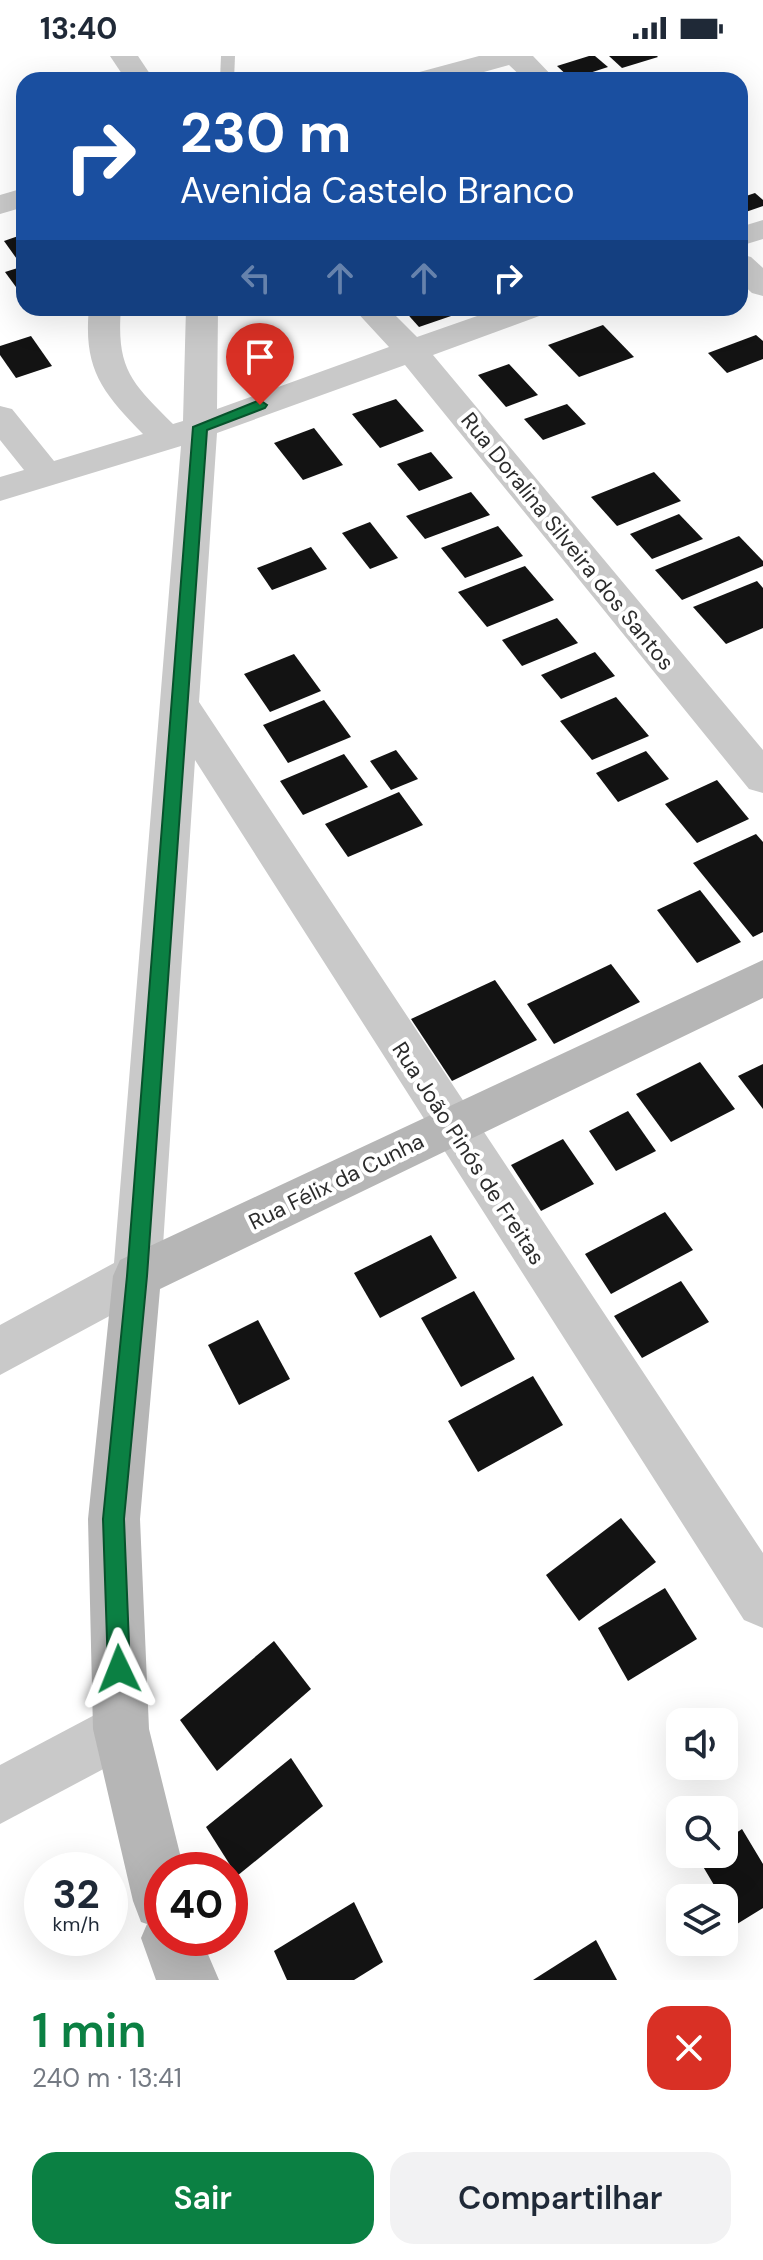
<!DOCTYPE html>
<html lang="pt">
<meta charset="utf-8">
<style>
body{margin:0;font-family:"DM Sans",sans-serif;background:#f2f2f3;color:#1f2937;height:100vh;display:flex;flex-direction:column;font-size:30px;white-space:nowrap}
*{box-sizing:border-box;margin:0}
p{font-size:26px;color:#747a83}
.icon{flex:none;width:44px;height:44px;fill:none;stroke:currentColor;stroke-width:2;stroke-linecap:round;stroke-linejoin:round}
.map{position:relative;height:1924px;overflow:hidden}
.drawer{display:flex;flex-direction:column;background:#fff;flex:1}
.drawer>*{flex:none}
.top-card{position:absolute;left:16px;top:16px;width:732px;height:244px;border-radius:24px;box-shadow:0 8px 32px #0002;background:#1a4fa0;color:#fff;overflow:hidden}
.fabs{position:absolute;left:666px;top:1652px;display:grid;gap:16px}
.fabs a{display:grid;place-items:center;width:72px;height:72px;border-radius:16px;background:#fff;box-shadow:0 8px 32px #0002;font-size:40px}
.speed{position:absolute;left:24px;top:1796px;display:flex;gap:16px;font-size:40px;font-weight:700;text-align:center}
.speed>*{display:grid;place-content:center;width:104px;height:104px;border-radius:50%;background:#fff;box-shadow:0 8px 32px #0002;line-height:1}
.speed small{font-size:20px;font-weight:400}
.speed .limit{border:12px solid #d22;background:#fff;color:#111}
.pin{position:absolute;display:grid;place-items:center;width:68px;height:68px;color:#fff;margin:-82px -34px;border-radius:50% 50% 50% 0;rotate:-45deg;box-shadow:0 0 8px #0007}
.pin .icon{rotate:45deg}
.me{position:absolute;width:88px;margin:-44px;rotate:358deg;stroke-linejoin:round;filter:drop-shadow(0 0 6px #0008)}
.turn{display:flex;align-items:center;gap:28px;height:168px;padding:0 32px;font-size:36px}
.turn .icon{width:104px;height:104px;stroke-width:2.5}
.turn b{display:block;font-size:56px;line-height:68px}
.lanes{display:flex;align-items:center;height:76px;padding:0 32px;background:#0003;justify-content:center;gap:40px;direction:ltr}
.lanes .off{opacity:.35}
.round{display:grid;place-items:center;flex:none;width:84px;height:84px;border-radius:24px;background:#f2f2f3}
.headline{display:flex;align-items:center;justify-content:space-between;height:136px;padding:0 32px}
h1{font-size:48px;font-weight:600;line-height:60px;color:#0b8043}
.cta{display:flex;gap:16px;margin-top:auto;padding:16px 32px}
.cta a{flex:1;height:92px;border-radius:24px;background:#0b8043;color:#fff;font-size:32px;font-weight:600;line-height:92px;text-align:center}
.cta a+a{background:#f2f2f3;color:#1f2937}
.status{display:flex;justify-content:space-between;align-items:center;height:56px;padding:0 40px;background:#fff;direction:ltr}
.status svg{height:22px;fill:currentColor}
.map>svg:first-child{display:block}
</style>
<div class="status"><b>13:40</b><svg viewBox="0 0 49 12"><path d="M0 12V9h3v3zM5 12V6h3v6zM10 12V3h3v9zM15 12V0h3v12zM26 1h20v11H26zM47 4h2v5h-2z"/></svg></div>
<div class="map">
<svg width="763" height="1924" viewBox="0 0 763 1924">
<rect width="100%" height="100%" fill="#fff"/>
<!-- building -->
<g fill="#131313">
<polygon points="589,0 595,0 608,11 571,23 557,10"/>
<polygon points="609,0 657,0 658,1 622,12"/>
<polygon points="755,137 763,144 763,150 740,158 740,142"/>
<polygon points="24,178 24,205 19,206 4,185"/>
<polygon points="24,210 24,242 5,216"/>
<polygon points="402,252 448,252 454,259 419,271"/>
<polygon points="603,269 634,301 579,321 548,289"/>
<polygon points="756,279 763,285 763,303 727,317 708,297"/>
<polygon points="31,280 52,310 16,322 0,299 0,290"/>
<polygon points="509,308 538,339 506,351 478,319"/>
<polygon points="396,343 424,375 380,392 352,358"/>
<polygon points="567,348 586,368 543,384 524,363"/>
<polygon points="314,372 343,409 303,424 274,387"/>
<polygon points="431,396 453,422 419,435 397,408"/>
<polygon points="654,416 681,445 617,470 591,441"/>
<polygon points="471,436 490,459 425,483 406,460"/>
<polygon points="679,458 703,483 652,503 630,478"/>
<polygon points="370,466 398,502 370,513 342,477"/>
<polygon points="498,470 523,500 465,522 441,492"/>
<polygon points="739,480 763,505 763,510 682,544 655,514"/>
<polygon points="311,491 327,513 272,534 257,512"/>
<polygon points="525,510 554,544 487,571 458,536"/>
<polygon points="757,525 763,532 763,572 726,588 693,551"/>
<polygon points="557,562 578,587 522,610 502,584"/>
<polygon points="595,596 615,620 561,643 541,619"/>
<polygon points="294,598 321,635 270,656 244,618"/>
<polygon points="616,641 649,680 592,704 560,665"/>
<polygon points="324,644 351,681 288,707 263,669"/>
<polygon points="396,694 418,723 391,734 370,705"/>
<polygon points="646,695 669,723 618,746 596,717"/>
<polygon points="344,698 368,731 303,759 280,725"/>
<polygon points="717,724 749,763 697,787 665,748"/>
<polygon points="399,736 423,769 348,801 325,768"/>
<polygon points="756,778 763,786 763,876 753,881 693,807"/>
<polygon points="700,834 741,886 697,907 657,854"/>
<polygon points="611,908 640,946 554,988 527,948"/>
<polygon points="495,924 537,984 452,1025 411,963"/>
<polygon points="700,1006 735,1053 671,1086 636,1038"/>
<polygon points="763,1008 763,1053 738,1020"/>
<polygon points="628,1055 656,1095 616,1115 589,1075"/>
<polygon points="563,1083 594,1128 541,1155 511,1109"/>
<polygon points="665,1156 693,1194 611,1238 585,1198"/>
<polygon points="431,1179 457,1222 380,1262 354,1217"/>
<polygon points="681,1225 709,1266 642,1302 614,1260"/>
<polygon points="474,1235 515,1303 461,1331 421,1262"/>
<polygon points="258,1264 290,1323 239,1349 208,1289"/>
<polygon points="533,1320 563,1369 478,1416 448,1365"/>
<polygon points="621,1462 656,1506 579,1565 546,1519"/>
<polygon points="665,1532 697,1583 628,1625 598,1572"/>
<polygon points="274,1585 311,1633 217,1715 180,1664"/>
<polygon points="291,1702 323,1750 237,1820 206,1771"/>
<polygon points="742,1773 763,1808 763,1852 737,1868 698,1802 704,1798 724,1798 724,1785"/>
<polygon points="354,1846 383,1906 354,1924 287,1924 274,1895"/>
<polygon points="596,1884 617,1924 533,1924"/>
</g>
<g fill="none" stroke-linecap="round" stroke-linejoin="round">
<!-- lane -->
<polygon fill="#c9c9c9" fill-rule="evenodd" points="221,0 235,0 234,24 220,24"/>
<!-- street -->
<g fill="#c9c9c9" fill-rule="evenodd">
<polygon points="110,0 138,0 154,24 126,24"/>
<polygon points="479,0 533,0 556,24 525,24 509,9 455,24 408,24 412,18"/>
<polygon points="24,132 24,151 0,158 0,139"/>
<polygon points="763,164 763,183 740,190 740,171"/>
<polygon points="740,198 751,201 763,212 763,240 752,237 740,226"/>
<path d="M89,252H121C116,313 132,327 173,368L183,365L186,252H218L217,353L389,291L353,252H388L417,281L500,252H547L542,259L433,299L763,694V737L749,733L405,309L217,377L199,646L763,1497V1572L744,1564L195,704L161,1220L154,1236L0,1319V1269L114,1207L181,390L0,445V421L24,414L0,384V350L12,353L54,405L143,378C102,336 83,313 89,252Z"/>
<polygon points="121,1645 141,1653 149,1673 141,1693 0,1768 0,1709"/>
</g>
<!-- secondary -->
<polygon fill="#b6b6b6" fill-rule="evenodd" points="763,904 763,942 160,1233 140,1463 149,1673 184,1814 162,1814 162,1882 201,1882 219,1924 156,1924 141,1882 147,1868 141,1866 133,1845 93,1673 88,1463 113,1220 120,1204"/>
</g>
<!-- route -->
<polygon fill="#0b8043" stroke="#07532c" stroke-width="2" points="260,344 267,349 265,352 207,374 147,1220 124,1463 130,1613 127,1621 119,1624 111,1621 108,1613 103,1463 127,1220 193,371"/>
<g text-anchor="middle" stroke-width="8" stroke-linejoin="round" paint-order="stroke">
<!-- street labels -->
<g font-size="22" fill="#2c2c2c" stroke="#fff">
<text transform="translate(568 485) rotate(51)" y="8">Rua Doralina Silveira dos Santos</text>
<text transform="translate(469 1097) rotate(57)" y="8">Rua João Pinós de Freitas</text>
<text transform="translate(336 1125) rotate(-26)" y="8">Rua Félix da Cunha</text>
</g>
</g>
</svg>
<div class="fabs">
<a><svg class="icon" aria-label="sound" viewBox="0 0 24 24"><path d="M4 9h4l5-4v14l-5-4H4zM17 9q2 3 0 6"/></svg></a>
<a><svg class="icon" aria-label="search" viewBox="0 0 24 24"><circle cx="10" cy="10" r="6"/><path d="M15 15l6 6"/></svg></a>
<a><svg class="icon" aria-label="layers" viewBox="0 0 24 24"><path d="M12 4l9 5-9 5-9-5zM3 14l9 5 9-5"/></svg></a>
</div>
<div class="speed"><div>32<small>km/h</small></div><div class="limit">40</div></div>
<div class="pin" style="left:260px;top:349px;background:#d93025"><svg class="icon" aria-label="arrive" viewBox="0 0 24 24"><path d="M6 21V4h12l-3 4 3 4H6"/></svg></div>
<svg class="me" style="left:119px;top:1613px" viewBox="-20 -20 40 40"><path d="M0-17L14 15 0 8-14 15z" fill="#0b8043" stroke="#fff" stroke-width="4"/></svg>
<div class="top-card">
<div class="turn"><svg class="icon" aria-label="right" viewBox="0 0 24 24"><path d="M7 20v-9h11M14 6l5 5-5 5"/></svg><div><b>230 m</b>Avenida Castelo Branco</div></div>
<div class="lanes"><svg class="icon off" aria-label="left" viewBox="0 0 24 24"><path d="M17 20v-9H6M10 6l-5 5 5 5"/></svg><svg class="icon off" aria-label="ahead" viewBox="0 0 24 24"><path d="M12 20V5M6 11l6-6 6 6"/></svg><svg class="icon off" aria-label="ahead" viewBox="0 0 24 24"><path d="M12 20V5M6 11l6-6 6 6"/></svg><svg class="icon" aria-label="right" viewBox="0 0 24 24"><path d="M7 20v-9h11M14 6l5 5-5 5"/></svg></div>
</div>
</div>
<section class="drawer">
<div class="headline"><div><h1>1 min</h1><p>240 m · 13:41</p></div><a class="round" style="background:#d93025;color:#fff"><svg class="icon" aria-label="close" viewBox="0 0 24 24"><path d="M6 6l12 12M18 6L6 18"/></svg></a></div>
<div class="cta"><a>Sair</a><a>Compartilhar</a></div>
</section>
